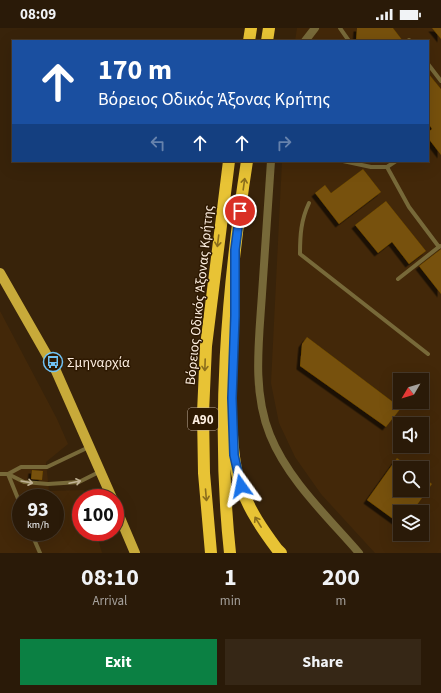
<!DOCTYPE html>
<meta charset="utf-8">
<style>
body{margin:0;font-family:"Source Sans 3",sans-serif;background:#362716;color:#f1f3f6;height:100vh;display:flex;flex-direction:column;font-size:15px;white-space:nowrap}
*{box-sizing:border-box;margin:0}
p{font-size:13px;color:#a5a19c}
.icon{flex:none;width:22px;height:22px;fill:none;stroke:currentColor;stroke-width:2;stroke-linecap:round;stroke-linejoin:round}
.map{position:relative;height:525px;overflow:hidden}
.drawer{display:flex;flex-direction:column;background:#2a1a08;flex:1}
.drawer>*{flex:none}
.top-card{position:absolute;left:12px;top:12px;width:417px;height:122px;border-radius:0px;box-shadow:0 4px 16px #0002,0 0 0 1px #463829;background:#1a4fa0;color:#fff;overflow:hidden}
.needle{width:26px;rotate:232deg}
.buttons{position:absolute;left:393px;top:345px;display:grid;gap:8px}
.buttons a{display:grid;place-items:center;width:36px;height:36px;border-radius:0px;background:#2a1a08;box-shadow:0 4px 16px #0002,0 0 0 1px #463829;font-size:20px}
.speed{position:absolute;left:12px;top:461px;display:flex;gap:8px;font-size:20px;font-weight:700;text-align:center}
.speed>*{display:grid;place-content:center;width:52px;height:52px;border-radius:50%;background:#2a1a08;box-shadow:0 4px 16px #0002,0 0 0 1px #463829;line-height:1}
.speed small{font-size:10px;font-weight:400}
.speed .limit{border:6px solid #d22;background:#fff;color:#111}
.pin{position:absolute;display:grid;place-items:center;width:34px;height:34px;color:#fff;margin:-17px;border:2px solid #fff;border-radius:50%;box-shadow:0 1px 4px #0007}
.me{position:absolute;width:44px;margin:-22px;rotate:348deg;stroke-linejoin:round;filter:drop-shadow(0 0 3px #0008)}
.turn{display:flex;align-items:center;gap:14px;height:84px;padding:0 20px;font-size:18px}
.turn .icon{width:52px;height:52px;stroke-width:2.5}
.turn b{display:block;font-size:28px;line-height:34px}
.lanes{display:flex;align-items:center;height:38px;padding:0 20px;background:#0003;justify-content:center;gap:20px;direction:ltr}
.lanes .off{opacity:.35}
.eta{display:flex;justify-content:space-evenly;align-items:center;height:68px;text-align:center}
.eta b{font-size:24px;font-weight:700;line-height:28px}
.action{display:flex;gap:8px;margin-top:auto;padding:8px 20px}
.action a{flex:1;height:46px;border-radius:0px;background:#0b8043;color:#fff;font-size:16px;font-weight:700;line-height:46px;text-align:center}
.action a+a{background:#362716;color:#f1f3f6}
.status{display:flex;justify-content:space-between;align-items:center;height:28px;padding:0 20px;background:#2a1a08;direction:ltr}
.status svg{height:11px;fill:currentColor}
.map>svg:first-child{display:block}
</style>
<div class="status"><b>08:09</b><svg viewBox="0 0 49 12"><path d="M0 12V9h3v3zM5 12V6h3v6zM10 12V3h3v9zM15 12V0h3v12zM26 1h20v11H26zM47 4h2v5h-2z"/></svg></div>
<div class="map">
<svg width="441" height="525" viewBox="0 0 441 525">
<defs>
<filter id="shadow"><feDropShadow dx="-3.5" dy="3.5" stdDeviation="0" flood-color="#0009"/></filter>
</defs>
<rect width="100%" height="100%" fill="#38230a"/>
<!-- built -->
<g fill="#432809" fill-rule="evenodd">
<path d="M297,0H441V525H375L321,466L295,429L279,395L271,355L282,133H428V13H295ZM400,352H422V374H400ZM400,396H422V418H400ZM400,440H422V462H400ZM400,484H422V506H400Z"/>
<path d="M0,283L57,391L68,416L46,434L49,463L84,462L86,470H81V504H96L102,525H0ZM21,470H55V504H21Z"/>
</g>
<!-- building -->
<g fill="#775107" filter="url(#shadow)">
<polygon points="357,0 393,0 403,13 356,13"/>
<polygon points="432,0 441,0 441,11"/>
<polygon points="428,45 441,61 441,127 428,110 428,104 432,101 428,95"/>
<polygon points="363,141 381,164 339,196 315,165 325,157 331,165"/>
<polygon points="386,173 426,223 409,236 392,214 378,225 355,197"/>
<polygon points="441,221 441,266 419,238"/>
<polygon points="307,309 401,380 386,399 300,338 302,316"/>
<polygon points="397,430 410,440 400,440 400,462 422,462 422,448 432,456 412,484 400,484 400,496 367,472"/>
<polygon points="32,442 43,443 42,452 31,451"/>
<polygon points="55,488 57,488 58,499 55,499"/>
</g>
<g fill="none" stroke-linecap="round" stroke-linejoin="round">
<!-- lane -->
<g stroke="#776939" stroke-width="4">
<polyline points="340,0 349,13"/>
<polyline points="409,12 410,13"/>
<polyline points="428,36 441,53"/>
<polyline points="343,133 371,139 387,139 396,133"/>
<polyline points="387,139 409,179 439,219"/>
<path d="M309,175C301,192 300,207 300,226L428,326"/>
<polyline points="398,251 440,218"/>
<polyline points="0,446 8,446 21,439 47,439 89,419"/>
<polyline points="8,446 24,454 48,456 79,454 99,444"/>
<polyline points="8,446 21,478"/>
<polyline points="31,504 40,525"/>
</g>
<!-- street -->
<g stroke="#776939" stroke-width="8">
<polyline points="305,13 315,0"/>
<path d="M271,133C268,177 265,222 262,266C259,313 252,363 270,407C288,452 328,489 359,525"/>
</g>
<!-- primary -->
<g stroke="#c8aa3a" stroke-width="10">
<polyline points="0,245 56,343 112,470"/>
<polyline points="115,478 135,525"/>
</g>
<!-- highway -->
<g stroke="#e8c335" stroke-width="12">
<polyline points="249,13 251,0"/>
<polyline points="267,13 269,0"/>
<path d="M232,407C233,424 235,443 241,459C249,482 263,502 277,521L281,525"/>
<polyline points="211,525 204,445 203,385 206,318 229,133"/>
<path d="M230,525C216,395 227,262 247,133"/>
</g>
</g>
<!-- one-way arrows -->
<defs><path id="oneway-shaft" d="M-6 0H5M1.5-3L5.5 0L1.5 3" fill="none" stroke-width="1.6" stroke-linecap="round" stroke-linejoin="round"/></defs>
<g stroke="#8b6e1c">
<use href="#oneway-shaft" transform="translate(244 156) rotate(-82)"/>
<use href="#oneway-shaft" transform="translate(218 213) rotate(97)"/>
<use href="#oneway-shaft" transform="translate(205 337) rotate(92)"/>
<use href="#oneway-shaft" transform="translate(206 467) rotate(85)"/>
<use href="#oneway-shaft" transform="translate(258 494) rotate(-122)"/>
</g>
<g stroke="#c1b295">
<use href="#oneway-shaft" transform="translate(27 454) rotate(10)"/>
<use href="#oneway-shaft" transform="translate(75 454) rotate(-12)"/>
</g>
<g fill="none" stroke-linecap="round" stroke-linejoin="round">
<defs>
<polyline id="route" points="240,183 235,222 235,288 232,370 234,427 241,458"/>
</defs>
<!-- route casing -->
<use href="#route" stroke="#114b97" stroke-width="10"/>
<!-- route -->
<use href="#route" stroke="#1a73e8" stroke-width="7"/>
</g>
<!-- icons -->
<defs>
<symbol id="bus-ring" viewBox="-11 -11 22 22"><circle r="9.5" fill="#2e1902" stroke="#70c2f4" stroke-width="1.5"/><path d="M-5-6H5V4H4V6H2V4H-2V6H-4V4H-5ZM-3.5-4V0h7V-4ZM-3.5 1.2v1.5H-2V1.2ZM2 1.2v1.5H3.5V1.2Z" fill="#70c2f4"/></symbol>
</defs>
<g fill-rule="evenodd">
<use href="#bus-ring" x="42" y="323" width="22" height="22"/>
</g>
<g text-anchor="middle" stroke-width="3" stroke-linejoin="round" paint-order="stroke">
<!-- shield labels -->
<rect fill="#2e1902" stroke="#bfae9d" stroke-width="1" x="188" y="380" width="30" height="22" rx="3"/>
<g font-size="13" font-weight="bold" fill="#fdeee0">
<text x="203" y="396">Α90</text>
</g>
<!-- street labels -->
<g font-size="14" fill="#fdeee0" stroke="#2e1902">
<text transform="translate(199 267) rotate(-84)" y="5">Βόρειος Οδικός Άξονας Κρήτης</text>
</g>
<!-- poi labels -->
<g font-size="14" fill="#fdeee0" stroke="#2e1902" text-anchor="start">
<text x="67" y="339">Σμηναρχία</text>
</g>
</g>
</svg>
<div class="buttons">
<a><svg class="needle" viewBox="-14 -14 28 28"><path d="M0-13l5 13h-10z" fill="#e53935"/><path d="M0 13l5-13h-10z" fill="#a5a19c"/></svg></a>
<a><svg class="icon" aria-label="sound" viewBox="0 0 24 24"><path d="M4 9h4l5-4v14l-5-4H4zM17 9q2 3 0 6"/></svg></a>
<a><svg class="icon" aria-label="search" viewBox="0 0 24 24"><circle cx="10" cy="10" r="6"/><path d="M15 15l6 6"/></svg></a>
<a><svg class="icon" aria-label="layers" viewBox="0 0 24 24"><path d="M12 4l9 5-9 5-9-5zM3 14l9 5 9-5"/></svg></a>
</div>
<div class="speed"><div>93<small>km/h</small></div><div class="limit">100</div></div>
<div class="pin" style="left:240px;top:183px;background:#d93025"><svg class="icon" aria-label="arrive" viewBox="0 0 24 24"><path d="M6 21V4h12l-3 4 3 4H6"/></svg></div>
<svg class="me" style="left:241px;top:458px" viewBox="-20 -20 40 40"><path d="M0-17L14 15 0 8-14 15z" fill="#1a73e8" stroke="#fff" stroke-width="4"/></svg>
<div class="top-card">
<div class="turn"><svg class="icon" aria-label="ahead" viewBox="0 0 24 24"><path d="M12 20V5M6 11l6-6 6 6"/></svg><div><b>170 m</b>Βόρειος Οδικός Άξονας Κρήτης</div></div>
<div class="lanes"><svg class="icon off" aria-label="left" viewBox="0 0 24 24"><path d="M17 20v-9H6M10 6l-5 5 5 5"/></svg><svg class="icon" aria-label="ahead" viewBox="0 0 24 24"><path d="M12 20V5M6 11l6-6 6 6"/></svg><svg class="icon" aria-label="ahead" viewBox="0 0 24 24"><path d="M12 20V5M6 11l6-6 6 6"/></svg><svg class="icon off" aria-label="right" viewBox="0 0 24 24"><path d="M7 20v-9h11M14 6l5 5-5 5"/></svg></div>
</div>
</div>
<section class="drawer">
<div class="eta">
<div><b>08:10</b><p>Arrival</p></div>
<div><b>1</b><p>min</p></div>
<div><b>200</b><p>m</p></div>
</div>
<div class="action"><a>Exit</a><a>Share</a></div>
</section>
